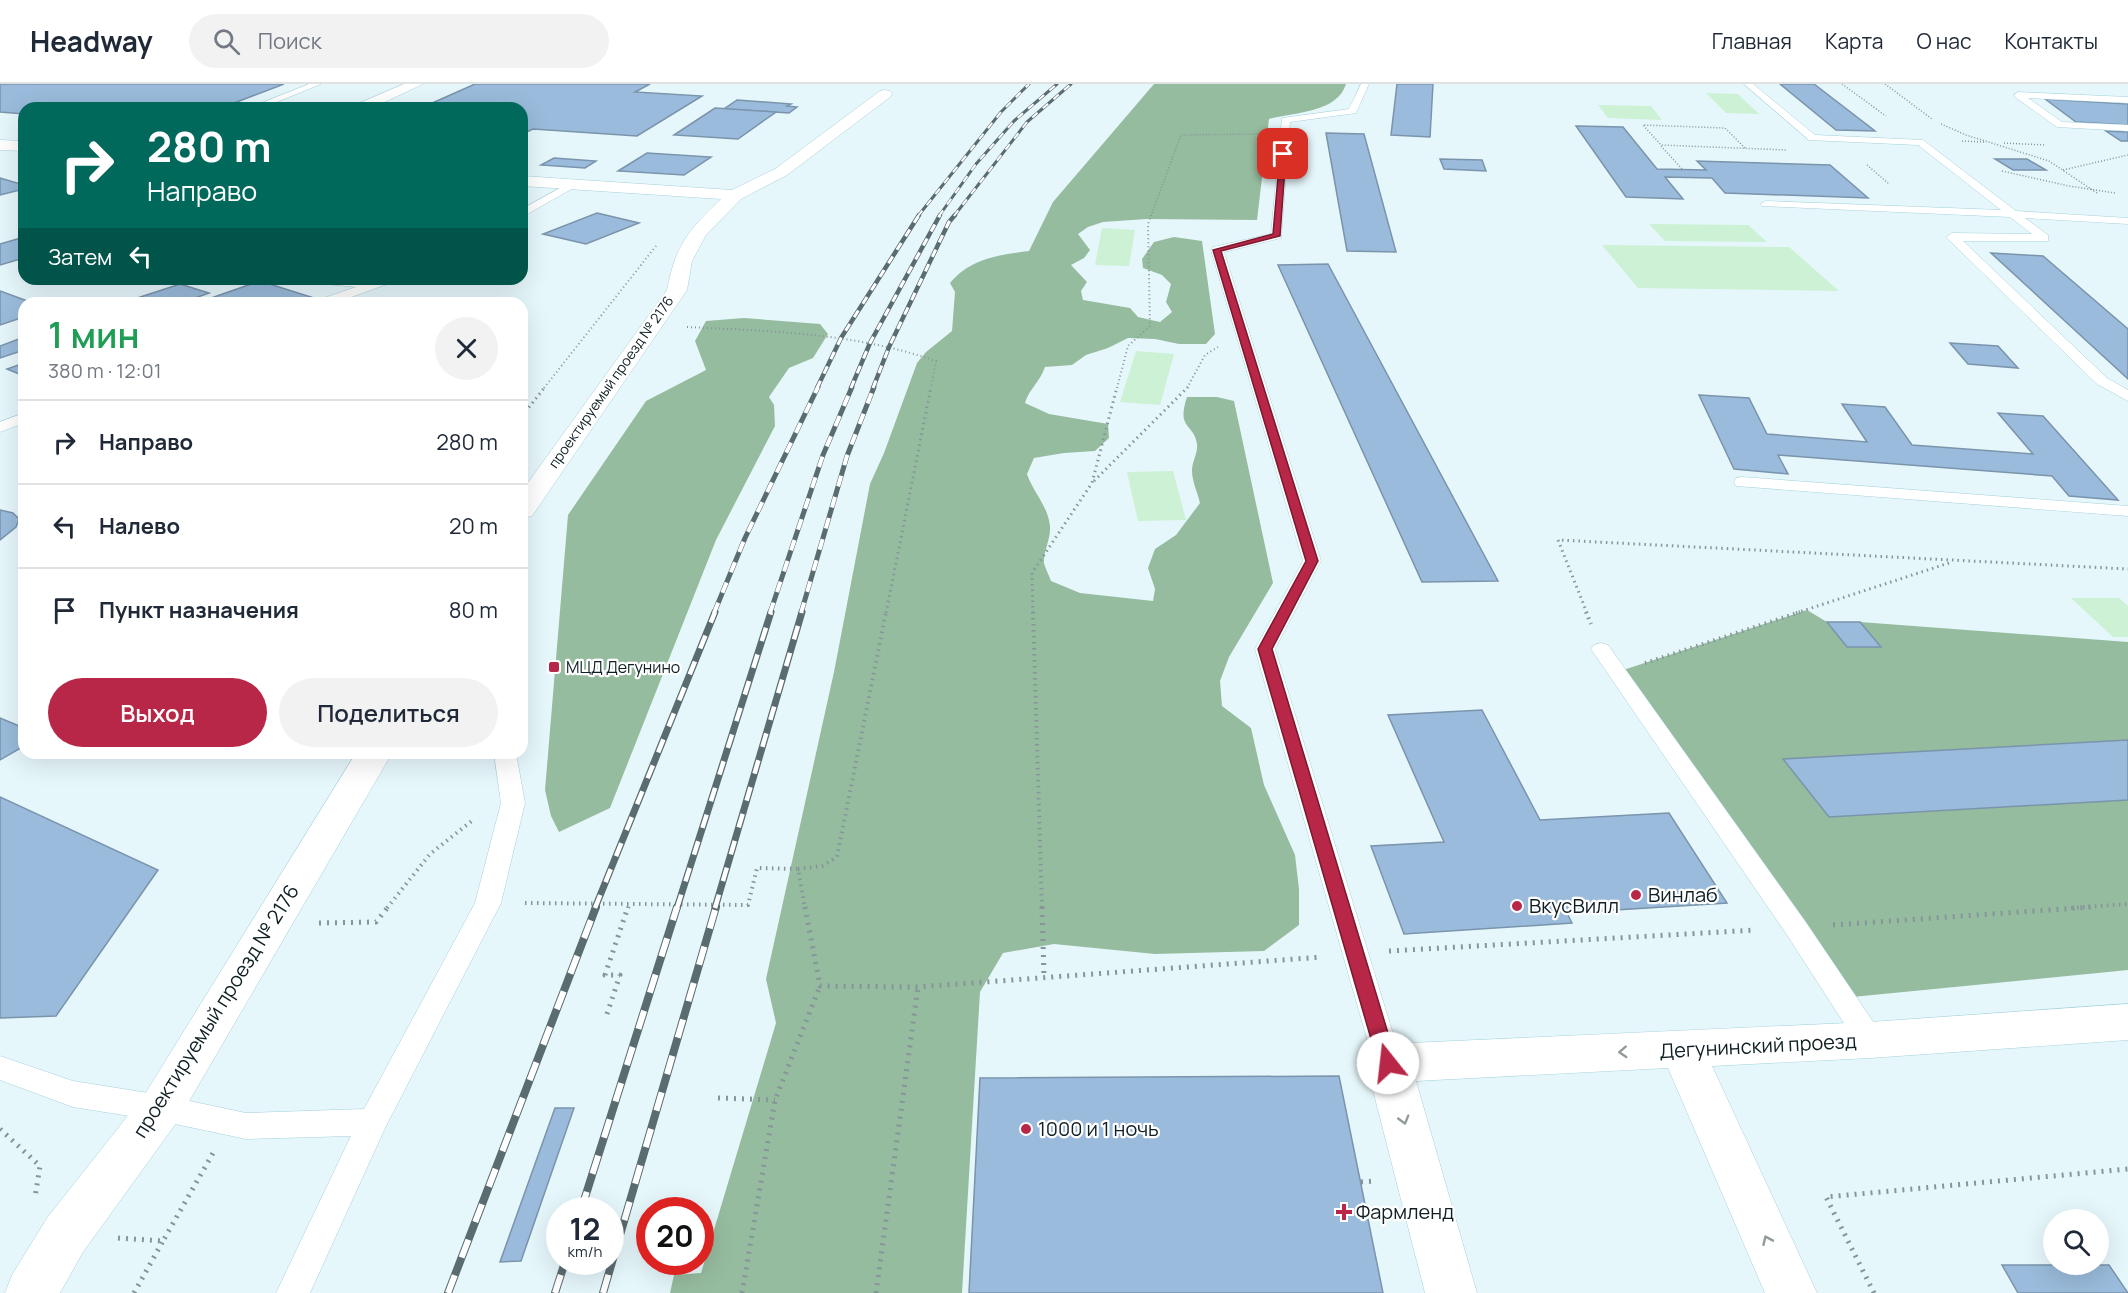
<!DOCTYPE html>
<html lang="ru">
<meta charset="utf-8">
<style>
body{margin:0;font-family:Manrope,sans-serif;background:#f2f2f3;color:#1f2937;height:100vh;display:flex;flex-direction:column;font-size:22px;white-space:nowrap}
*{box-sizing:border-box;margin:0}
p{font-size:20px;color:#747a83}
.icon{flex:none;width:33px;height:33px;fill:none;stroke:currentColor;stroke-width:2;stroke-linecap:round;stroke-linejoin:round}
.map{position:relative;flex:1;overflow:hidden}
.sheet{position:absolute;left:18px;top:213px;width:510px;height:462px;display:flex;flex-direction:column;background:#fff;border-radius:18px;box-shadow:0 6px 24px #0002}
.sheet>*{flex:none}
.top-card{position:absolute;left:18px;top:18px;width:510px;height:183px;border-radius:18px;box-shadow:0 6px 24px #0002;background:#00695c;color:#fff;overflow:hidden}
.controls{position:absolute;left:2043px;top:1125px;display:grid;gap:12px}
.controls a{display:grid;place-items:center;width:66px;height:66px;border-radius:50%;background:#fff;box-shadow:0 6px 24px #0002;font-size:30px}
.speed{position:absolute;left:546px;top:1113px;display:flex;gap:12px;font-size:30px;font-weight:700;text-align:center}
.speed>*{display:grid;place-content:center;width:78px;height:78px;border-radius:50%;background:#fff;box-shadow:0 6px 24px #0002;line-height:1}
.speed small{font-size:15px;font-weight:400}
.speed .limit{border:9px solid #d22;background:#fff;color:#111}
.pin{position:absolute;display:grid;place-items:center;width:51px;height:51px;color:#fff;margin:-26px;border-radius:12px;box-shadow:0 3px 9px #0006}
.me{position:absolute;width:66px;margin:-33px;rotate:344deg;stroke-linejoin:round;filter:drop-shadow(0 0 4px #0008)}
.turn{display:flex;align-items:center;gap:21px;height:126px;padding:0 30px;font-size:27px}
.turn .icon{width:78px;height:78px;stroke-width:2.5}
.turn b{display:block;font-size:42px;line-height:51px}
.then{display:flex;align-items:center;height:57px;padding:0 30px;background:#0003;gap:12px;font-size:22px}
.round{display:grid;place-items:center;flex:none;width:63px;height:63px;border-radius:32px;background:#f2f2f3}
.overview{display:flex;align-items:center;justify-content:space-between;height:102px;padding:0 30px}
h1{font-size:36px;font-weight:600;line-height:45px;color:#1e9e55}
.action{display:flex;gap:12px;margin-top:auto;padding:12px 30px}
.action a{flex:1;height:69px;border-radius:36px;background:#b82747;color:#fff;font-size:24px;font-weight:600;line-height:69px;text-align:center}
.action a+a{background:#f2f2f3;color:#1f2937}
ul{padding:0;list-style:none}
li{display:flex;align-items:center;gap:18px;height:84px;padding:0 30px;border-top:2px solid #e0e1e3}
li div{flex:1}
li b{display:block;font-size:22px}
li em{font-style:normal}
header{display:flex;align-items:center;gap:36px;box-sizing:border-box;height:84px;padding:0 30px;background:#fff;border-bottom:2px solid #e0e1e3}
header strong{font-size:28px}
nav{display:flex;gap:33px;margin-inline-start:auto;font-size:21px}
.search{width:420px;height:54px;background:#f2f2f3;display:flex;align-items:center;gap:15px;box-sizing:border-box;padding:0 21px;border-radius:33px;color:#747a83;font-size:22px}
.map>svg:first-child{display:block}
</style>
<header>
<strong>Headway</strong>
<div class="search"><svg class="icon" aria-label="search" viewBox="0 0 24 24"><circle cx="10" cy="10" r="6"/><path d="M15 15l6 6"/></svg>Поиск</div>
<nav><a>Главная</a><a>Карта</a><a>О нас</a><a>Контакты</a></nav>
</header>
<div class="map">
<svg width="2128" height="1209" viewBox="0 0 2128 1209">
<rect width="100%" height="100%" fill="#e6f7fb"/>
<!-- green -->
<g fill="#ccf1d4">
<polygon points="1706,9 1738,10 1759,30 1726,29"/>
<polygon points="1598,21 1651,22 1662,36 1608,34"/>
<polygon points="1649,140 1748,141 1767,158 1665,157"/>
<polygon points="1102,144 1135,146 1129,182 1095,181"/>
<polygon points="1602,161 1789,163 1839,207 1638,204"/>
<polygon points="1136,267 1174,270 1160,321 1120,318"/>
<polygon points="1173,387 1186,436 1138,437 1127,388"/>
<polygon points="2071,514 2119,514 2128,522 2128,553 2113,553"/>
</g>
<!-- forest -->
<g fill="#96bc9f">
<path d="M1154,0H1346C1337,29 1295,28 1269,35L1257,136L1147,135L1103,138L1088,143L1078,150L1090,166L1084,174L1071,181L1087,198L1081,207L1083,216L1130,224L1138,233L1160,238L1172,228L1166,218L1171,200L1162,191L1143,184L1142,175L1154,158L1174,153L1202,157L1215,250L1206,260H1179L1155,255L1128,254L1108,264L1086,271L1072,281L1045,283C1040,298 1029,305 1025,319L1049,330L1108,340L1109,354L1095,367L1064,369L1034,374L1027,390C1033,408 1048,422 1050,442C1051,455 1043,468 1044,479C1045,484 1049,491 1051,497L1080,509L1153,517L1155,505L1148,484L1155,465L1176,451L1200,419C1198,410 1192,397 1192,387C1192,377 1198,370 1197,360C1194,339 1176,346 1187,313H1217L1234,317L1273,499L1229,573L1220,597L1222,622L1251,644L1264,701L1295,771L1299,805V841L1264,867L1155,870L1054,860L1003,869L980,908L962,1209H670L674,1191L701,1189L776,939L766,895L834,588L870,400L884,369L917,279L926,268L952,247L955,208L950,199C971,174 999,171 1029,167L1053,118Z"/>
<polygon points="744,234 820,240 828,250 813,274 789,284 769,313 774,321 775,342 716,456 610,724 559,748 551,732 545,706 568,431 646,317 706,286 695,257 706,237"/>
<polygon points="1807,526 1827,538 1847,563 1880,563 1860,538 2128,558 2128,656 1784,675 1829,733 2128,716 2128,886 1842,914 1617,588"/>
</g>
<!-- building -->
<g fill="#9abbdb" stroke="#7a94ac" stroke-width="1.5">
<polygon points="0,0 284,0 221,24 24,24 24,30 0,28"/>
<polygon points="475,0 650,0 635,8 702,12 637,52 533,45 522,50 522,24 421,24"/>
<polygon points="1397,0 1433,0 1430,53 1391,51"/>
<polygon points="1780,0 1814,0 1875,47 1836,46"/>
<polygon points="2045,15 2128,20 2128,41 2076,38"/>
<polygon points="737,16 791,20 787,22 797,23 789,29 724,25"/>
<polygon points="715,24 776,28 738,55 674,51"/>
<polygon points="1576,42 1623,43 1657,85 1706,86 1697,77 1830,81 1868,114 1725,109 1712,94 1665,93 1683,115 1626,113"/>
<polygon points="2106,47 2128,48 2128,57 2121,57"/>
<polygon points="1326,49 1364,50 1396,168 1347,167"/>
<polygon points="647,69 711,73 684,91 618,87"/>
<polygon points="554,74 596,77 585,84 541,81"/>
<polygon points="1440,75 1482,76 1486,87 1444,85"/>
<polygon points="1995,75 2027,75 2046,86 2013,86"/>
<polygon points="0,94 24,101 24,105 0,111"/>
<polygon points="597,129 639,139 586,160 543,150"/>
<polygon points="24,153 24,174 0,181 0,160"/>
<polygon points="1991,169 2043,172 2128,245 2128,295"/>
<polygon points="1328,180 1498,497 1422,498 1278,181"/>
<polygon points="260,197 311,213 296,219 197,219"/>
<polygon points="180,200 209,209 181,219 122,219"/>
<polygon points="0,207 33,219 24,219 24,233 0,241"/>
<polygon points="24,253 24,266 0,274 0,262"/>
<polygon points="1950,259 1998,262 2018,284 1968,280"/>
<polygon points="24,279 24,292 7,285"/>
<polygon points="1699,311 1749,314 1767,350 1867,358 1842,320 1885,323 1912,361 2033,370 1998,329 2043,332 2118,416 2069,412 2052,392 1778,371 1788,390 1734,385"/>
<polygon points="0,426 13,429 19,435 16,443 0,456"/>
<polygon points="1827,538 1860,538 1881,563 1847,563"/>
<polygon points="1482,626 1540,736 1669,729 1727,819 1567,829 1572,839 1404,850 1371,762 1444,758 1388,631"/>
<polygon points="0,634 24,644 24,662 0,676"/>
<polygon points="2128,656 2128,716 1829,733 1783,675"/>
<polygon points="0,713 158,786 56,932 0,934"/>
<polygon points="1339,992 1383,1209 969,1209 980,994"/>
<polygon points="555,1024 574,1024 521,1177 500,1178"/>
<polygon points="2002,1181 2109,1181 2128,1209 2018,1209"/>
</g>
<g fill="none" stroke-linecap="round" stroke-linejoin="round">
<defs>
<g id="lane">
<polygon points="309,0 321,0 262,24 249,24"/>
<polygon points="1361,0 1369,0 1356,29 1290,38 1281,154 1224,168 1321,477 1275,565 1402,979 1398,987 1388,991 1378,987 1374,979 1255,565 1303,477 1211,166 1213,163 1271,150 1282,34 1349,25"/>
<polygon points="1744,0 1753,0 1815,51 1923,56 2016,127 2128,134 2128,140 2025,134 2048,151 2048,157 1963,157 2107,294 2128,306 2128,317 2097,300 1946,153 1952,149 2032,150 2010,133 1762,122 1760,120 1766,117 2001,126 1918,61 1809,56"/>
<polygon points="2018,8 2128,13 2128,19 2028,14 2062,38 2128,41 2128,47 2057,43 2015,13 2014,11"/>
<polygon points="573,97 578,100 577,102 522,133 522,125"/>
<polygon points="309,195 371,197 395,195 393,198 335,219 316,219 318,216 356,203 315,199"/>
<polygon points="24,329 24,339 0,348 0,338"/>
<polygon points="1742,393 2128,422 2128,432 1736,402 1734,398 1736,394"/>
<polygon points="1601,559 1608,561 1805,837 1880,948 1884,956 1880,964 1870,968 1860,964 1787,851 1591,565 1594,561"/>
<polygon points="494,669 516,669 525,719 501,819 385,1044 310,1209 276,1209 351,1052 246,1055 161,1037 73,1023 0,996 0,972 73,997 161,1011 246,1029 364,1025 475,819 501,719"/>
</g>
<g id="street">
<polygon points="404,0 423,0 372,24 353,24 355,21"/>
<path d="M885,6L890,7L892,10L890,13L787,91L741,115L706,151L692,177L687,206L532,432L522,434V407L667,206C676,160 688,147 721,115L522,102V92L732,106L775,85L880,7Z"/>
<polygon points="0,56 24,57 24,67 0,66"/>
<polygon points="356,669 392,669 177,1038 83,1168 60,1209 5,1209 12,1191 47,1134 145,1010"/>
<polygon points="2128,920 2128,956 1870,974 1712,982 1817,1209 1765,1209 1668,984 1416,997 1477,1209 1425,1209 1366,979 1372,966 1388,960 1870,938"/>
</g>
</defs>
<!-- lane casing -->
<use href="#lane" stroke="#a6d1db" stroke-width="1"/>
<!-- street casing -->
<use href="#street" stroke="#a6d1db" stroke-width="1"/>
<!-- path-far4 -->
<g stroke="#859599" stroke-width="1.5" stroke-dasharray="1 2" stroke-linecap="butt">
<polyline points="1842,0 1886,32"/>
<polyline points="1885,0 1932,35"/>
<polyline points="1941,40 1966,51 2049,77 2097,109"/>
<polyline points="1962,57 1985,58"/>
<polyline points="2004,59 2045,61"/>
<polyline points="1661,62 1683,86"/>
<polyline points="1745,64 1725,44 1643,41 1661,61 1787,66"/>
<polyline points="1867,81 1889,100"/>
<polyline points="2063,86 2128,71"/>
<polyline points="2002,87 2069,102 2115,109"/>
<polyline points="1151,132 1181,51 1260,50"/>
</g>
<!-- path-far3 -->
<g stroke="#859599" stroke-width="2" stroke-dasharray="1 3" stroke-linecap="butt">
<path d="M687,243C772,247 855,249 936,277L931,304"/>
<polyline points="544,304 656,162"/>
<polyline points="1117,304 1128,262 1150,242 1148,140 1151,131"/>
<polyline points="1187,304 1205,271 1218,263"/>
</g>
<!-- path-far2 -->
<g stroke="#859599" stroke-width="3" stroke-dasharray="1.5 4" stroke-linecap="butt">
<polyline points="522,332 545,303"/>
<polyline points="1094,397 1188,303"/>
<polyline points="886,529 931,303"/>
<polyline points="1033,529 1032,489 1092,399 1117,303"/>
<polyline points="1587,529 1558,456 2128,485"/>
<polyline points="1796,529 1949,479"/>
</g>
<!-- path-far1 -->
<g stroke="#859599" stroke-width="4" stroke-dasharray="1.5 4.5" stroke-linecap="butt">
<polyline points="1033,528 1042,824"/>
<polyline points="1586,528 1591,540"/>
<polyline points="1645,579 1800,528"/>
<polyline points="798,785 822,782 837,773 886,528"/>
<polyline points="525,819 748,821 757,784 798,785 805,824"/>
<polyline points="387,824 430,770 473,736"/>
<polyline points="628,824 629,820"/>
<polyline points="2071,824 2128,820"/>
</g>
<!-- path -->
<g stroke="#859599" stroke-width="5" stroke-dasharray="2 6" stroke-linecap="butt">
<polyline points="805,823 820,902 918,903 1322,873"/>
<polyline points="1042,823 1044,892"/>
<polyline points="319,839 376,838 388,823"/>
<polyline points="1833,841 2092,823"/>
<polyline points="1389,867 1756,846"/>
<polyline points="607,930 620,891 605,891 628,823"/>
<polyline points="718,1014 775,1016"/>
<polyline points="0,1045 40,1082 35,1113"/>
<polyline points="1361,1098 1375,1097"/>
<polyline points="118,1154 163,1157 213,1069"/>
<polyline points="134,1209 163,1157"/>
<polyline points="742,1209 775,1016 820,902"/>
<polyline points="876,1209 918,903"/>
<polyline points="1874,1209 1826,1113 2128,1085"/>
</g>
<!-- lane -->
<use href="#lane" fill="#fff" fill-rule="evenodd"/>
<!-- street -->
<use href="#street" fill="#fff" fill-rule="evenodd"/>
<defs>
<g id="rail-far4">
<polyline points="918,132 1001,28 1029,0"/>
<polyline points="939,132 976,80 1014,37 1057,0"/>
<polyline points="954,132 1027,38 1071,0"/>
</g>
<g id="rail-far3">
<polyline points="817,304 841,254 919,131"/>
<polyline points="851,304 870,259 940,131"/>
<polyline points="873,304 889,263 949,138 955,131"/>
</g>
<g id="rail-far2">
<polyline points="714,529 745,454 818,303"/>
<polyline points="770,529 823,371 852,303"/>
<polyline points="801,529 847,372 874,303"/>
</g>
<g id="rail-far1">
<polyline points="595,824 715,528"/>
<polyline points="677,824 771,528"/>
<polyline points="715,824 802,528"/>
</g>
<g id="rail">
<polyline points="581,1126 677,823"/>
<polyline points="448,1209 596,823"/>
<polyline points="555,1209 565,1178"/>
<polyline points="603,1209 716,823"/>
</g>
</defs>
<!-- rail-far4 casing -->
<use href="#rail-far4" stroke="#5b6c70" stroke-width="3"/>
<!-- rail-far3 casing -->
<use href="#rail-far3" stroke="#5b6c70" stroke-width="4.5"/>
<!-- rail-far2 casing -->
<use href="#rail-far2" stroke="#5b6c70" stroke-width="5"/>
<!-- rail-far1 casing -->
<use href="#rail-far1" stroke="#5b6c70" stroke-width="7"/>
<!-- rail casing -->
<use href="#rail" stroke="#5b6c70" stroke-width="8"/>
<!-- rail-far4 -->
<use href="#rail-far4" stroke="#fff" stroke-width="2" stroke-dasharray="7" stroke-linecap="butt"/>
<!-- rail-far3 -->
<use href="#rail-far3" stroke="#fff" stroke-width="3" stroke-dasharray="8" stroke-linecap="butt"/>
<!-- rail-far2 -->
<use href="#rail-far2" stroke="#fff" stroke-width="4" stroke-dasharray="11" stroke-linecap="butt"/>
<!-- rail-far1 -->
<use href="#rail-far1" stroke="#fff" stroke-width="4.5" stroke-dasharray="14" stroke-linecap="butt"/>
<!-- rail -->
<use href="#rail" stroke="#fff" stroke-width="6" stroke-dasharray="19" stroke-linecap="butt"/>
</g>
<!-- one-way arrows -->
<defs><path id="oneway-chevron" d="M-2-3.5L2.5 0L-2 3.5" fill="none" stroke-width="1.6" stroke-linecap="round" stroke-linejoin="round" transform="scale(1.5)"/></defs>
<g stroke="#939a9c">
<use href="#oneway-chevron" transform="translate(1623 968) rotate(177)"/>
<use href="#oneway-chevron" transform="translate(1404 1036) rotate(74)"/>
<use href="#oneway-chevron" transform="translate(1767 1156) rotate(-114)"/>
</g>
<!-- route -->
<polygon fill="#b82747" stroke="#78192e" stroke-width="1.5" points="1283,68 1286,70 1280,152 1221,167 1318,477 1272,565 1397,979 1394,985 1388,987 1381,985 1378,979 1258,565 1306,477 1213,166 1273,150 1280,70"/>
<!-- markers -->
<g fill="#b82747" stroke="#fff" stroke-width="2">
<rect x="548" y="577" width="12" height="12" rx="3"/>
<circle cx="1636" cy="811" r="6"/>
<circle cx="1517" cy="822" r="6"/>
<circle cx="1026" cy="1045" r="6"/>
<path d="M1341 1119h6v6h6v6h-6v6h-6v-6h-6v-6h6z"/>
</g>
<g text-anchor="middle" stroke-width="4.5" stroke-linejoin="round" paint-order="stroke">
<!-- far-street labels -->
<g font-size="14" fill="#0f1f23" stroke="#fff">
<text transform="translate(611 298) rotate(-55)" y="5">проектируемый проезд № 2176</text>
</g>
<!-- poi labels -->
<g font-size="16" fill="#0f1f23" stroke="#fff" text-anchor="start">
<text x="566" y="589">МЦД Дегунино</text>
</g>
<!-- near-poi labels -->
<g font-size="20" fill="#0f1f23" stroke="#fff" text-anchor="start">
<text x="1648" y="818">Винлаб</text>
<text x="1529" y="829">ВкусВилл</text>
<text x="1038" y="1052">1000 и 1 ночь</text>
<text x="1356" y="1135">Фармленд</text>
</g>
<!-- near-street labels -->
<g font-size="20" fill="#0f1f23" stroke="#fff">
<text transform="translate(216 927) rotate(-58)" y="7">проектируемый проезд № 2176</text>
<text transform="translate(1758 962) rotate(-3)" y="7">Дегунинский проезд</text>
</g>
</g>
</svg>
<div class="controls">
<a><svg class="icon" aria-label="search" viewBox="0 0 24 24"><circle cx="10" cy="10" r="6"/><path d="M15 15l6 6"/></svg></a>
</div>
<div class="speed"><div>12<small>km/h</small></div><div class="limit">20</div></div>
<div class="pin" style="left:1283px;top:70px;background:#d93025"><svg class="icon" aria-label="arrive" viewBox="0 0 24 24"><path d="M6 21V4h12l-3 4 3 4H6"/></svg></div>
<svg class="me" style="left:1388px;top:979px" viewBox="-20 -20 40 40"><circle r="19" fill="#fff"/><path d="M0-13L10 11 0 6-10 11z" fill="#b82747"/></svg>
<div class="top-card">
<div class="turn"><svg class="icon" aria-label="right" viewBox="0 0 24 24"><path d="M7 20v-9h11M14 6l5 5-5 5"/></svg><div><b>280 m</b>Направо</div></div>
<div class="then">Затем<svg class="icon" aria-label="left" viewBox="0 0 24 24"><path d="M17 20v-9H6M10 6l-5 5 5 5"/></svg></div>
</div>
<section class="sheet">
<div class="overview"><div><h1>1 мин</h1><p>380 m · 12:01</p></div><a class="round"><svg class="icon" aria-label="close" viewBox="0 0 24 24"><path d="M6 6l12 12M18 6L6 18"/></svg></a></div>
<ul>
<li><svg class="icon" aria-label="right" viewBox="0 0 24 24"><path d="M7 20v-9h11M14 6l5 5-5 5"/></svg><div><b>Направо</b></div><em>280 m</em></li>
<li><svg class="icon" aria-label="left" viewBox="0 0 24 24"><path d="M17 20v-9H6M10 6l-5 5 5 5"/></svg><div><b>Налево</b></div><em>20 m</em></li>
<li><svg class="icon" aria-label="arrive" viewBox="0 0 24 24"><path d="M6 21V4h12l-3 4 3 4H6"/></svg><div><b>Пункт назначения</b></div><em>80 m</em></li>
</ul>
<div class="action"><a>Выход</a><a>Поделиться</a></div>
</section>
</div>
